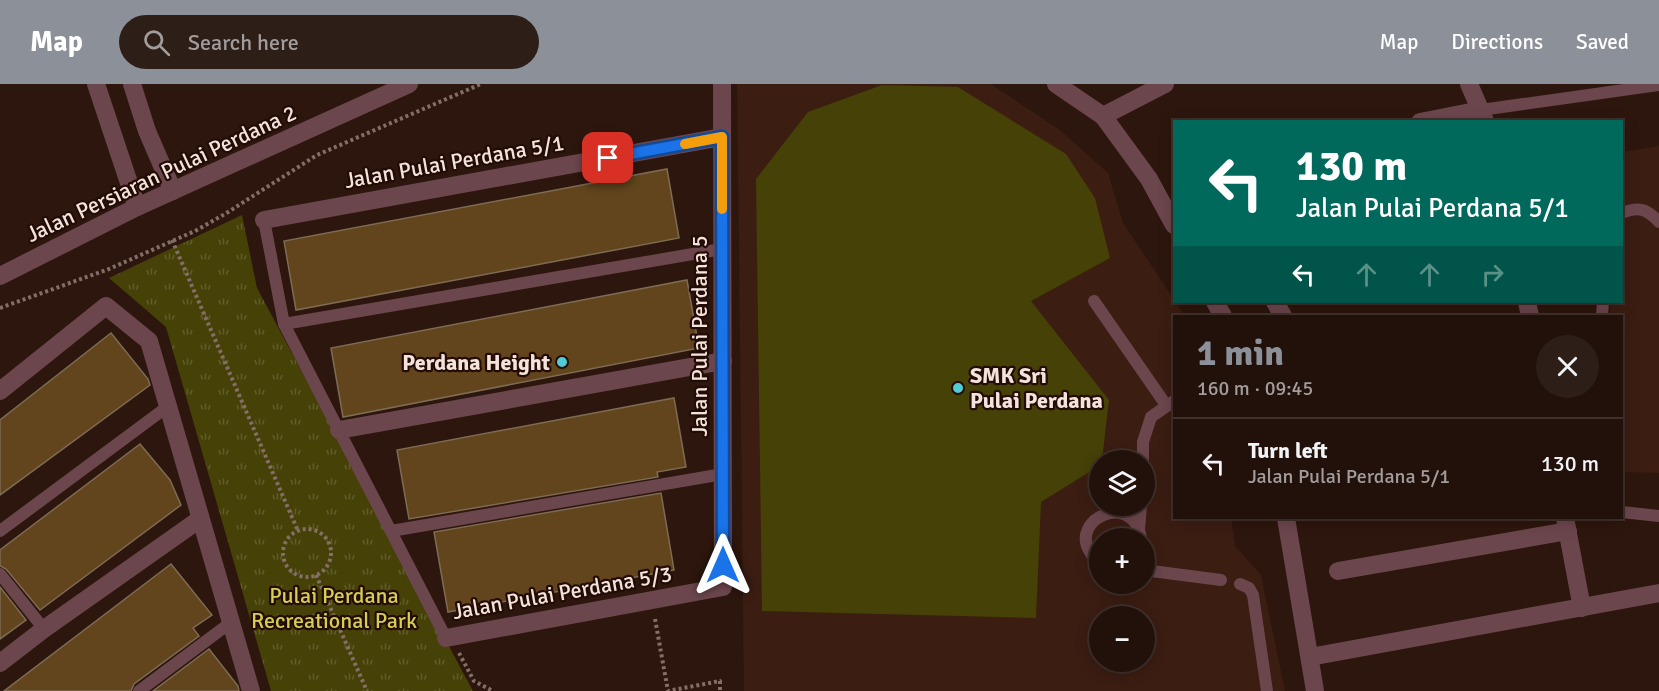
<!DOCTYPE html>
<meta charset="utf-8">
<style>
body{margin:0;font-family:Signika,sans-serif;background:#2e1e18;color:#f1f3f6;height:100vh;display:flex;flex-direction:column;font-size:22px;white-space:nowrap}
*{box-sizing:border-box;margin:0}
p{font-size:20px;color:#a29d9c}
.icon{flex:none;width:33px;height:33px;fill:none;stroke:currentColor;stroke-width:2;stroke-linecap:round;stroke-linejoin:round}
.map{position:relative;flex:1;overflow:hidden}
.sheet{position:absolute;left:1173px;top:231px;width:450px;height:204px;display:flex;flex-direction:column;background:#22100a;border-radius:0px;box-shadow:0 3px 15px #0003,0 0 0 2px #3f302b}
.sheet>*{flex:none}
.top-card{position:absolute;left:1173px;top:36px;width:450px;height:183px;border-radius:0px;box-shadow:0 3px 15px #0003,0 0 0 2px #3f302b;background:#00695c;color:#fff;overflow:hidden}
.controls{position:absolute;left:1089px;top:366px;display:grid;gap:12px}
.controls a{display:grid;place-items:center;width:66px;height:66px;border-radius:50%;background:#22100a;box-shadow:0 3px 15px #0003,0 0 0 2px #3f302b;font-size:30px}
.pin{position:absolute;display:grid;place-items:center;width:51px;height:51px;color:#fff;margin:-26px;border-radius:12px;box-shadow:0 3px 9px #0006}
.me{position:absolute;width:66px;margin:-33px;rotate:0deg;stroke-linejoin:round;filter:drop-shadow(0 0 4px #0008)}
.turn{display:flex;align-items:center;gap:21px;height:126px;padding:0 24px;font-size:27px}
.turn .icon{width:78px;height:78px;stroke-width:2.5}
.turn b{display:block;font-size:42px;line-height:51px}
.lanes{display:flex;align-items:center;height:57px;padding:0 24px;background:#0003;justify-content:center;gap:30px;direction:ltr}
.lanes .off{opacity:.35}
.round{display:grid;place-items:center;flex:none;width:63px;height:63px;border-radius:32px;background:#2e1e18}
.headline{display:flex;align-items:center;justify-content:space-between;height:102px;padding:0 24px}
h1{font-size:36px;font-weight:800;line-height:45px;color:#8c9099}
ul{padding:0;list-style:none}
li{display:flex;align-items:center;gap:18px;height:90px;padding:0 24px;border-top:2px solid #3f302b}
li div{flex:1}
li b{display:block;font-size:22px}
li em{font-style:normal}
header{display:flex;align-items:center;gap:36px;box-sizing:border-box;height:84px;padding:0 30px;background:#8c9099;color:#fff}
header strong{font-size:28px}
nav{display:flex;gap:33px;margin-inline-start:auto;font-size:21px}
.search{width:420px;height:54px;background:#2e1e18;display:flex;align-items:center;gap:15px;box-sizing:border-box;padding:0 21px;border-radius:33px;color:#a29d9c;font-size:22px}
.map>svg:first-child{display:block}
</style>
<header>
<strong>Map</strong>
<div class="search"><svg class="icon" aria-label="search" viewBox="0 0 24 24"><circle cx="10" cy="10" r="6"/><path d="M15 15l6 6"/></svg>Search here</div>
<nav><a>Map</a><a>Directions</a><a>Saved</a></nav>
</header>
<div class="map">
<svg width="1659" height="607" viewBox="0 0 1659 607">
<defs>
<pattern id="park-tufts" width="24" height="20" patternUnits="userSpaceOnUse" patternTransform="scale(1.5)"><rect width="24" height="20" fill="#454107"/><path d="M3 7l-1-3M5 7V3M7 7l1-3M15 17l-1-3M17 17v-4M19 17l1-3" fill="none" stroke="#605c2b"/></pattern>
</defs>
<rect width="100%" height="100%" fill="#2d160d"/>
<!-- built -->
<g fill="#3b1d12" fill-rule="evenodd">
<path d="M737,0H991L1060,46L1108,89L1123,139L1185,232H1174V434H1231L1235,462L1261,491L1285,607H744ZM1100,376H1144V422H1100ZM1100,454H1144V500H1100ZM1100,532H1144V578H1100Z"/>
<polygon points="1659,62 1659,389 1622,388 1622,232 1610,232 1610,218 1622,218 1622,68"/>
</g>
<!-- park -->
<polygon fill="url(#park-tufts)" points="242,131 257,204 473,607 271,607 166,243 109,194"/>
<!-- pitch -->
<polygon fill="#454107" points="882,1 958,3 1066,70 1095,114 1110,174 1031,217 1109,316 1102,376 1100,376 1099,382 1041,418 1036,534 762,527 756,95 808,28"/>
<!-- building -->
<g fill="#62451c" stroke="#7d6b54" stroke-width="1.5">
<polygon points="667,85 679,154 296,226 284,157"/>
<polygon points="687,196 699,264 343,333 331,264"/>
<polygon points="111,249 148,295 150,301 0,411 0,336"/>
<polygon points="674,314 686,383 657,388 658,393 409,435 397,366"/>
<polygon points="140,360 170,396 181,421 40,526 6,485 0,482 0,466"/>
<polygon points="661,409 674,486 448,528 434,448"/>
<polygon points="171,480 212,531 193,544 199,552 134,600 131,607 4,607"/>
<polygon points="0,503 26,536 0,555"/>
<polygon points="209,565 238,602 239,607 153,607"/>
</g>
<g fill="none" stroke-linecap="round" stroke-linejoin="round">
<!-- path -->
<g stroke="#846f68" stroke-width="4" stroke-dasharray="3 3" stroke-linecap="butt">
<polyline points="172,156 298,447"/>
<polyline points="0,224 109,185 195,147 225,130 317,71 481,0"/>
<circle cx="307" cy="469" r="24"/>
<polyline points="316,491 367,607"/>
<polyline points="655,535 668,607 720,597 720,607"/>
<polyline points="459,569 474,597 493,607"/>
</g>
<!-- service -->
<g stroke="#6c464d" stroke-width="12">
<polyline points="1481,26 1659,1"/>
<path d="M1622,129C1639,122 1647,125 1659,138"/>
<polyline points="264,136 284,240 446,554"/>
<polyline points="1094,217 1166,321"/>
<polyline points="1602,232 1603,218"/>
<polyline points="284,240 722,165"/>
<polyline points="1143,376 1143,358 1151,333 1174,317"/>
<polyline points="1622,428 1659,432"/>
<polyline points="1139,445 1141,422"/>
<polyline points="0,447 167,323"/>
<polyline points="391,447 723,390"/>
<path d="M1100,478C1094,475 1093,473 1090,468C1069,435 1133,406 1141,454"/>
<polyline points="1144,486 1221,496"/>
<polyline points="0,490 44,545"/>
<polyline points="1240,500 1249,504 1253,511 1267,607"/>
<polyline points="139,607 230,539"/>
</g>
<!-- minor -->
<g stroke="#6c464d" stroke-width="18">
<polyline points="96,0 137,123"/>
<polyline points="132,0 147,47 173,107"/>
<polyline points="1469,0 1485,37"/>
<polyline points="1103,32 1165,0"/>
<polyline points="1420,38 1481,26"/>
<polyline points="264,136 722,53"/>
<polyline points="1275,218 1283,232"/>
<polyline points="1527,218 1530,232"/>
<polyline points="0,307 106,222 149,257 251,607"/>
<polyline points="339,346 723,277"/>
<polyline points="1565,434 1582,524"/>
<polyline points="1338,487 1568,447"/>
<polyline points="446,554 723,503 722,0"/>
<polyline points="1310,573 1659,509"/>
<polyline points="0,579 44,545 200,435"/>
</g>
<!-- tertiary -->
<g stroke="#6c464d" stroke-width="18">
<polyline points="1056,0 1103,32 1149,95 1174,141"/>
<polyline points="0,192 137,123 409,0"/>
<polyline points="1215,218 1223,232"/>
<polyline points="1286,434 1315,607"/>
</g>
</g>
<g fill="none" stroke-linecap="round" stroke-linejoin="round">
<defs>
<polyline id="route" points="608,74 722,53 723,481"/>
</defs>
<!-- route casing -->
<use href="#route" stroke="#114b97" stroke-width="15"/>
<!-- route -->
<use href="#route" stroke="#1a73e8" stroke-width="10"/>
<!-- slow -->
<polyline stroke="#f59e0b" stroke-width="10" points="685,60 722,53 722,125"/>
</g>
<!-- markers -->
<g fill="#52cbd7" stroke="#230c05" stroke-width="2">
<circle cx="562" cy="278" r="6"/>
<circle cx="958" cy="304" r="6"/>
</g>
<g text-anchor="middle" stroke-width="4.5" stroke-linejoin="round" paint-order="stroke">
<!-- street labels -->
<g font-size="22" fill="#f4e3dd" stroke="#230c05">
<text transform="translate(454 77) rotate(-10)" y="8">Jalan Pulai Perdana 5/1</text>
<text transform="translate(161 89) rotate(-25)" y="8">Jalan Persiaran Pulai Perdana 2</text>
<text transform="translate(699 252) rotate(-90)" y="8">Jalan Pulai Perdana 5</text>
<text transform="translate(562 508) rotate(-10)" y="8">Jalan Pulai Perdana 5/3</text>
</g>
<!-- poi labels -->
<g font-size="22" font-weight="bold" fill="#f4e3dd" stroke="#230c05" text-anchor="end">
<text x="550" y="286">Perdana Height</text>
<text x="970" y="299" text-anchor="start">SMK Sri<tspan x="970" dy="25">Pulai Perdana</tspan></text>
</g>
<!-- park labels -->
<g font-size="22" fill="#d5ce50" stroke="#230c05">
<text x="334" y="519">Pulai Perdana<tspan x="334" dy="25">Recreational Park</tspan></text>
</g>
</g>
</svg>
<div class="controls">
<a><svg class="icon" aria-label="layers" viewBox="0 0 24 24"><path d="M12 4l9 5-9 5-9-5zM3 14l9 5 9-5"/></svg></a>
<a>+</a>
<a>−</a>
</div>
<div class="pin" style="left:608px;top:74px;background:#d93025"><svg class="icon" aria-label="arrive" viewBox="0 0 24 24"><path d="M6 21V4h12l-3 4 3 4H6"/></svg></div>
<svg class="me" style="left:723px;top:481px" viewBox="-20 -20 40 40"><path d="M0-17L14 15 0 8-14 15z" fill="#1a73e8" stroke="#fff" stroke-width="4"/></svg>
<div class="top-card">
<div class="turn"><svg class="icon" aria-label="left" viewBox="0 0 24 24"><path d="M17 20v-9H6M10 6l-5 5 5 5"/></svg><div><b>130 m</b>Jalan Pulai Perdana 5/1</div></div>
<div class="lanes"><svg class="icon" aria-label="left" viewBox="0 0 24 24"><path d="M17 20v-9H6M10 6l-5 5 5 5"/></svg><svg class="icon off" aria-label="ahead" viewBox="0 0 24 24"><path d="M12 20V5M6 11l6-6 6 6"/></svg><svg class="icon off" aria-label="ahead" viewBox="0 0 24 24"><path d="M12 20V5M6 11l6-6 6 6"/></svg><svg class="icon off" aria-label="right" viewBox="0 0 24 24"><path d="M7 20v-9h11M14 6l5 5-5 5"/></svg></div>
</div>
<section class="sheet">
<div class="headline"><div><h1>1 min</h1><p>160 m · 09:45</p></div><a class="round"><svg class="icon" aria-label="close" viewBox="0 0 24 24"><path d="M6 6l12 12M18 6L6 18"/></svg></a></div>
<ul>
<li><svg class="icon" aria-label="left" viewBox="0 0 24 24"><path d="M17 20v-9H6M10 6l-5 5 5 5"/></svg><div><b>Turn left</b><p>Jalan Pulai Perdana 5/1</p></div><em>130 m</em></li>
</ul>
</section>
</div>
